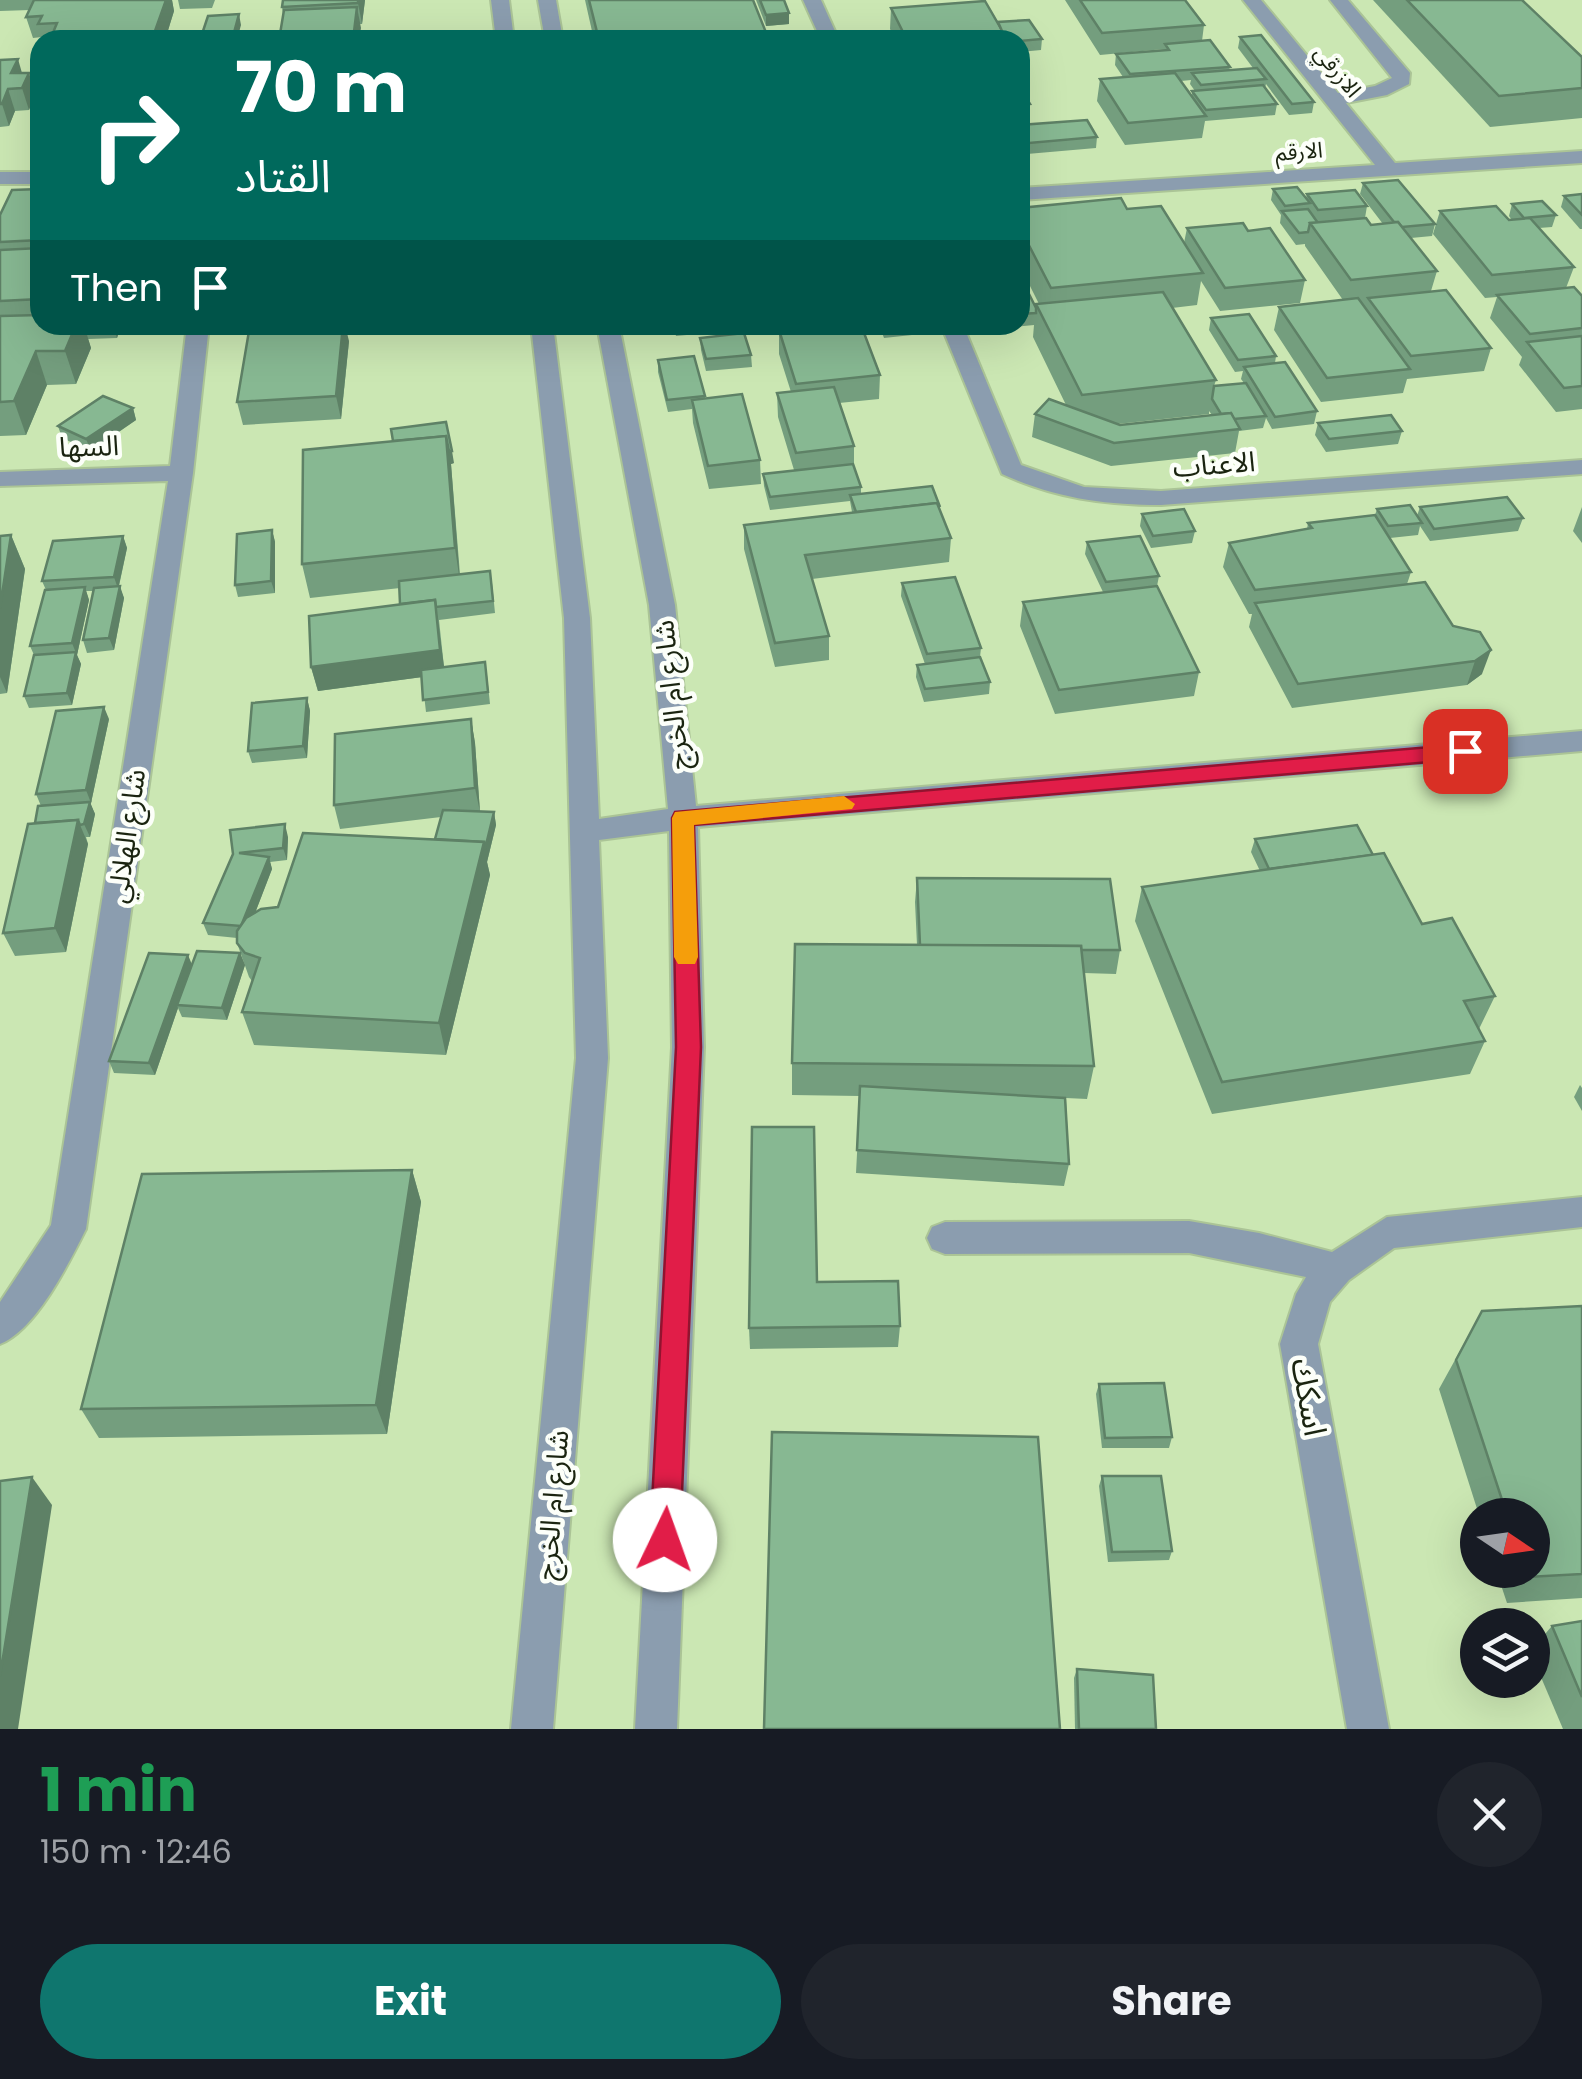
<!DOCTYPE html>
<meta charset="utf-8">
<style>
body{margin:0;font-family:Poppins,"Noto Sans Arabic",sans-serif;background:#20242c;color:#f1f3f6;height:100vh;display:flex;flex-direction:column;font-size:38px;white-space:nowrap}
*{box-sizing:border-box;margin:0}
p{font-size:32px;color:#9ea1a6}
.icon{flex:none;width:55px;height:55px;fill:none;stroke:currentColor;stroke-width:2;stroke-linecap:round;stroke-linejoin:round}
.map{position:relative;height:1729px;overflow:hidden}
.sheet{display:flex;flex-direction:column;background:#171b24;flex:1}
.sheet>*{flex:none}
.top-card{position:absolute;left:30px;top:30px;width:1000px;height:305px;border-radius:30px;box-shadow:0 10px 40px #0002;background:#00695c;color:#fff;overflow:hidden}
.needle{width:65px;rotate:103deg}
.tools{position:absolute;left:1460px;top:1498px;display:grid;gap:20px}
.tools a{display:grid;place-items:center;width:90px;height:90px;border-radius:50%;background:#171b24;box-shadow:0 10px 40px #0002;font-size:50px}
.pin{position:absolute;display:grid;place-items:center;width:85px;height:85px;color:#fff;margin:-42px;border-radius:20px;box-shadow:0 5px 15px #0006}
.me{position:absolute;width:110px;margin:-55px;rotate:3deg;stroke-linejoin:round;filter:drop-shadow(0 0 8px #0008)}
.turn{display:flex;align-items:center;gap:35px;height:210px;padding:0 40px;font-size:45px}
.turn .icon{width:130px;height:130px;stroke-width:2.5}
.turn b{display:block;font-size:70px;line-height:85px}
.then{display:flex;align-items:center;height:95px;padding:0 40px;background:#0003;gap:20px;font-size:38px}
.round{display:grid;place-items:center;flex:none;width:105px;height:105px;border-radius:52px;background:#20242c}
.overview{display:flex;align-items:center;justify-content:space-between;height:170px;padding:0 40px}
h1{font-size:60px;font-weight:700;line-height:75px;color:#1e9e55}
.button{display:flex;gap:20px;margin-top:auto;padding:20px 40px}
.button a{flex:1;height:115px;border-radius:60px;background:#0f766e;color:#fff;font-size:40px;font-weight:700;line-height:115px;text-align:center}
.button a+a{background:#20242c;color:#f1f3f6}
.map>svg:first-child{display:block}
</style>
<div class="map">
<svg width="1582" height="1729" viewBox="0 0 1582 1729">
<rect width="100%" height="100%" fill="#cbe7b3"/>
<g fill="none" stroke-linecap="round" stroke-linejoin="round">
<defs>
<g id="minor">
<polygon points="491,0 509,0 514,40 496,40"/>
<polygon points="538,0 556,0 563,40 545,40"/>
<polygon points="803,0 821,0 839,40 821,40"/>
<polygon points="1243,0 1261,0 1338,93 1375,86 1392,78 1330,0 1348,0 1410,73 1409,84 1387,95 1346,103 1395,163 1582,151 1582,163 1020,200 1020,188 1375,165"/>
<rect x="0" y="172" width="40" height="12"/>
<path d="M187,325H209L193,473L86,1229C69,1263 36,1330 0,1344V1302L51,1225L168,481L0,486V472L170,466Z"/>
<polygon points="531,325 553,325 590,618 599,819 668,809 649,605 597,325 619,325 675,605 696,806 1582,731 1582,751 698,827 704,1047 677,1729 635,1729 672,1047 669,831 599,840 608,1058 553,1729 511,1729 576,1058 564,618"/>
<path d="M941,325H963L1021,465L1084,487L1161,491L1582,460V474L1161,505C1104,505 1055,498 1002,474Z"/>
<polygon points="1582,1197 1582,1227 1394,1248 1349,1280 1330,1302 1318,1344 1389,1729 1347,1729 1280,1344 1296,1294 1306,1277 1189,1253 945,1254 932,1249 927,1238 932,1227 945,1222 1189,1221 1259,1233 1332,1252 1387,1217"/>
</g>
</defs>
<!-- minor casing -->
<use href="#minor" stroke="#abc496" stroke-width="4"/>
<!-- minor -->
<use href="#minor" fill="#8b9daf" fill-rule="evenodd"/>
</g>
<!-- wall -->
<g fill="#749e7e" fill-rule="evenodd">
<polygon points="0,0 172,0 174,11 165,40 43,40 42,37 33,38 26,17 30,10 0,11"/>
<polygon points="178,0 215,0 212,8 180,9"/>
<polygon points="365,0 362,24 360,24 359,40 279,40 283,14 282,7"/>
<polygon points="585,0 753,0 769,40 594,40"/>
<polygon points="756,0 784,0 789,24 766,26"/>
<path d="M1065,0H1185L1204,25L1202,41L1230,67L1229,70L1253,68L1238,48L1240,37L1314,102L1312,113L1289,115L1266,84L1265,88L1277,104L1275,115L1205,121L1202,138L1125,145L1097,101L1100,79L1123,77L1115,65L1116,54L1164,49L1100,55ZM1191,80L1190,84L1195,91H1192V96L1181,81Z"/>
<polygon points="1373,0 1522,0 1582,57 1582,118 1490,127"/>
<polygon points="891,8 998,22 1042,39 1041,50 1020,52 1020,40 896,40 890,29"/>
<polygon points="0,60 22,73 29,73 35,94 29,110 15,111 9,126 0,127"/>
<polygon points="1020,88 1030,104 1029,116 1020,116"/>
<polygon points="1020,125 1097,137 1096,148 1027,154 1020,141"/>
<polygon points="1363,183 1435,224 1432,236 1411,238 1437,271 1431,291 1491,348 1484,371 1407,379 1403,393 1321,402 1274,330 1279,307 1343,300 1305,246 1305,244 1296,245 1280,223 1281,215 1271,200 1273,189 1306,198 1307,194 1367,206 1365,218 1317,222 1371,225 1383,224 1360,194"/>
<polygon points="40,189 40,325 121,325 117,338 88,339 91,348 76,384 47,385 26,435 0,436 0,215"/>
<polygon points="1582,194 1582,229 1580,229 1561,207 1564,196"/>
<polygon points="1512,204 1556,215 1552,227 1539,228 1574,267 1566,288 1582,296 1582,409 1556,412 1519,365 1522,357 1490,318 1497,297 1485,298 1433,234 1440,211 1512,220 1509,216"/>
<path d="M1020,208L1127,209L1184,243L1187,228L1248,231L1305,280L1300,303L1220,311L1201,281L1197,305L1172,308L1216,380L1214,386L1244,383L1241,379L1243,371L1235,372L1209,330L1211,318L1276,356L1275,363L1317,411L1314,424L1272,429L1266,418L1263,428L1239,431L1235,453L1111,466L1032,437L1035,414L1066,405L1033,337L1034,325L1001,328L999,325H1020V268L1023,275V281L1036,308V304H1039L1020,266ZM1209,411L1212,415L1120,425L1117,424L1209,414Z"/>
<polygon points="673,325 793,325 676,336"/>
<polygon points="879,325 912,325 912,335 884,338"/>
<polygon points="779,330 880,375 879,399 839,403 854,446 854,466 861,487 861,494 940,510 951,538 949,562 812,579 829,636 829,660 775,667 744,549 744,525 852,512 850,501 770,510 764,486 763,474 794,470 778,417 777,393 791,392 779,354"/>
<polygon points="700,338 751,355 752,367 706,371 701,350"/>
<polygon points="349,341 341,419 243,425 237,402"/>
<polygon points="658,360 705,396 705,398 760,460 761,484 709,489 693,423 692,409 668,412 658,372"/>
<polygon points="133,408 136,420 91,451 62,438 58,426"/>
<polygon points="1318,423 1402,431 1398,444 1326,452 1315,435"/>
<polygon points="303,450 454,463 451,464 460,574 492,583 495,613 439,620 444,667 487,675 490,704 426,712 422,677 318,691 311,667 400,604 400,588 310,598 302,564"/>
<polygon points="1420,507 1523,518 1518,531 1430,541 1420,526 1418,535 1390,538 1411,572 1407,584 1453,626 1480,632 1482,674 1467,685 1292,708 1249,627 1252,614 1249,614 1223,567 1229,543 1307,529 1308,523 1375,515 1377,509 1417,516"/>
<polygon points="1582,507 1582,543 1573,531"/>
<polygon points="1142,514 1195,531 1192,543 1151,548 1140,526"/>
<polygon points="272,530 275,542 275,593 238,597 235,585"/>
<polygon points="11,535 25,569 7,693 0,694 0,536"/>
<polygon points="123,536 127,548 119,586 124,598 114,650 87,653 83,640 94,591 86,591 89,600 77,655 81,664 72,705 29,708 24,696 34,655 30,646 46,590 42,581"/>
<polygon points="1087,542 1159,576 1157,586 1199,672 1194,696 1055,714 1020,626 1023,602 1103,592 1085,554"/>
<polygon points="902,583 981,648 980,657 990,682 989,694 924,702 916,677 917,665 925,664 901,596"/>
<polygon points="307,698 310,711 307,758 252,763 248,751"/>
<polygon points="109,719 91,803 90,803 95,814 90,837 86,837 88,844 66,952 15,956 3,933 41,806 36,794"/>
<polygon points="471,719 475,743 480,812 494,812 496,825 487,862 490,875 446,1055 254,1045 242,1012 252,981 249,977 237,943 237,938 208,935 203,923 233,854 288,837 287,860 270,862 272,869 255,913 278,907 435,839 441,817 340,829 334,805"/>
<polygon points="1255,839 1373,855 1422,924 1495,996 1479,1029 1485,1041 1470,1074 1212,1114 1135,921 1142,887 1260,871 1251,852"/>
<polygon points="917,878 1120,950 1116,974 1084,973 1094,1066 1087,1099 1066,1098 1069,1164 1064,1186 856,1173 860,1096 792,1095 792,1063 917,945 915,902"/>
<polygon points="240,953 245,965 227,1020 182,1017 178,1008 155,1075 114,1073 109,1061 192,964"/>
<polygon points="1580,1085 1582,1088 1582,1111 1574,1097"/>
<polygon points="412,1170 421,1202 387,1434 99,1438 81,1409"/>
<polygon points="817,1282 900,1326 898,1347 750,1349 749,1328"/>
<polygon points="1582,1306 1582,1598 1507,1603 1496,1570 1532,1570 1532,1515 1479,1515 1439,1389 1482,1311"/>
<polygon points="1099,1384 1172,1437 1169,1448 1102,1448 1096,1394"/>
<polygon points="1102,1476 1172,1551 1169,1560 1108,1562 1099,1486"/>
<polygon points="1582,1621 1582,1729 1563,1729 1532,1656 1532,1649 1552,1626"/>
<polygon points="1077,1669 1156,1729 1075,1729 1074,1678"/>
</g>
<!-- shaded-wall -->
<g fill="#5e8166">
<polygon points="166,0 172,0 174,11 165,40 158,40 155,31"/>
<polygon points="358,0 365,0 362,24 358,3"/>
<polygon points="357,7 361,28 359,40 353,40"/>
<polygon points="789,13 789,24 766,26 766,15"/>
<polygon points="239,14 241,25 237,40 232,40"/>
<polygon points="18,59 24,80 11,73"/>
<polygon points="29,73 35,94 29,110 22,88"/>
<polygon points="8,89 15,111 9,126 2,104"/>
<polygon points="76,325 84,325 91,348 76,384 65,351"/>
<polygon points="113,325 121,325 117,338 113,326"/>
<polygon points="343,325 345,325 349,341 341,419 336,396"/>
<polygon points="36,351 47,385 26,435 14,401"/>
<polygon points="133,408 136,420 91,451 86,439"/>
<polygon points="452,451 454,463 451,464 460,582 455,548 396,459"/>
<polygon points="272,530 275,542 275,593 271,581"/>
<polygon points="11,535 25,569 7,693 0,677 0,608"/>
<polygon points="123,536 127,548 118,589 114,577"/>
<polygon points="120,586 124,598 114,650 109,638"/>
<polygon points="85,587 89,600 77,655 81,664 72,705 67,693 76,653 72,643"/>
<polygon points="435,600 445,674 318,691 311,667"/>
<polygon points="1491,650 1482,674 1467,685 1475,661"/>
<polygon points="307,698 310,711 307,758 303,746"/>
<polygon points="104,707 109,719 91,803 86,790"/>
<polygon points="471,719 475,743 480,812 475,788"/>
<polygon points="90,802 95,814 90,837 84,824"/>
<polygon points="494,812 496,825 487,862 490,875 446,1055 439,1023 484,842"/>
<polygon points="78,820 88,844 66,952 55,928"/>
<polygon points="285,824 288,837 287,860 283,848"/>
<polygon points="269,857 272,869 245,939 241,926"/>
<polygon points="240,953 245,965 227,1020 222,1008"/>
<polygon points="188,955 193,967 177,1005 178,1008 155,1075 149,1063"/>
<polygon points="412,1170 421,1202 387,1434 376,1405"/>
<polygon points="32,1477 52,1505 18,1729 0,1729 0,1676"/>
</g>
<!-- building -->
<g fill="#87b892" stroke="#5e8166" stroke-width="2.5">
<polygon points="34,0 166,0 155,31 52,35 57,23 38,24 42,16 26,17"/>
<polygon points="283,0 358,0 358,3 282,7"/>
<polygon points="589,0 753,0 769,40 599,40"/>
<polygon points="760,0 784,0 789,13 766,15"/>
<polygon points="1080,0 1185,0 1204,25 1102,33"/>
<polygon points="1407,0 1522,0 1582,57 1582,88 1499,96"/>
<polygon points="985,1 1004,34 932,40 907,40 891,8"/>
<polygon points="357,7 353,40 279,40 284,10"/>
<polygon points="239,14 232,40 200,40 208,16"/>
<polygon points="1029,20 1042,39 1020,41 1020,40 1006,40 998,22"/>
<polygon points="796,34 798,40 774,40 772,36"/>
<polygon points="1261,35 1314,102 1292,104 1240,37"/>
<polygon points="1210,40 1230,67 1130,74 1116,54 1169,50 1165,44"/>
<polygon points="18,59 11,73 29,73 22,88 8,89 2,104 0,104 0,60"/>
<polygon points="1257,68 1266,79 1201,85 1192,73"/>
<polygon points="1175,73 1206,116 1128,123 1100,79"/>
<polygon points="1263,85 1277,104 1206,110 1192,91"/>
<polygon points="1020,88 1030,104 1020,105"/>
<polygon points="1087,120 1097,137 1029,143 1020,127 1020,125"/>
<polygon points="1398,180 1435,224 1402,227 1398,222 1394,222 1363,183"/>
<polygon points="1297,187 1310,203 1285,206 1273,189"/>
<polygon points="40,189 40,240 0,242 0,215 12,190"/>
<polygon points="1355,190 1367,206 1318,210 1307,194"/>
<polygon points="1582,194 1582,215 1564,196"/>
<polygon points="1121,198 1127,209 1161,206 1203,273 1051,288 1020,228 1020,208"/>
<polygon points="1542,201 1556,215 1524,218 1512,204"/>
<polygon points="1496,206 1509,220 1530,218 1574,267 1492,275 1440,211"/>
<polygon points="1308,209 1318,223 1310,223 1308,232 1299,233 1282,211"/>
<polygon points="1366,218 1371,225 1398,222 1437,271 1351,280 1310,223"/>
<polygon points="1243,223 1248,231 1270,228 1305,280 1225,288 1187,228"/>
<polygon points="40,248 40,299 0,301 0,250"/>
<polygon points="1020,280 1022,280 1036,308 1036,313 1020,314"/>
<polygon points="1574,287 1582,296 1582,328 1530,334 1497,295"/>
<polygon points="1446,290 1491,348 1411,356 1368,298"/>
<polygon points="1163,292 1216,380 1082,395 1036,304"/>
<polygon points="1358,298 1410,369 1327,378 1279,307"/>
<polygon points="1249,314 1276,356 1238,360 1211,318"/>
<polygon points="40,315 40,325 76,325 65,351 36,351 14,401 0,402 0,316"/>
<polygon points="84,325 113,325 83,327"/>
<polygon points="250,325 343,325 336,396 237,402"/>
<polygon points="832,325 861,325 880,375 796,384 779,330"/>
<polygon points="744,333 751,355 706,359 700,338"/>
<polygon points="1582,336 1582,386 1564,388 1527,342"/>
<polygon points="694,356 705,396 667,400 658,360"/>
<polygon points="1285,362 1317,411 1275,417 1244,367"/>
<polygon points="1246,383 1266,416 1234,419 1231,413 1221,414 1212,399 1214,386"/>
<polygon points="834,387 854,446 796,453 777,393"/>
<polygon points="742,394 760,460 708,466 692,400"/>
<polygon points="103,396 133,408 86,439 58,426"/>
<polygon points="1049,399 1120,425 1231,413 1240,429 1114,443 1035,414"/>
<polygon points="1391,415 1402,431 1329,439 1318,423"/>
<polygon points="446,422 452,451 449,451 446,436 393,441 391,429"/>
<polygon points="446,436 455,548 302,564 303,450"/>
<polygon points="853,464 861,487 770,497 763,474"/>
<polygon points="932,486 940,507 937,503 856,512 850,495"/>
<polygon points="1507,497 1523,518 1434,529 1420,507"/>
<polygon points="937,503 951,538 805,555 829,636 775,643 744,525"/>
<polygon points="1410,505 1422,523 1388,526 1377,509"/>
<polygon points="1184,509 1195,531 1153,536 1142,514"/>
<polygon points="1375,515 1411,572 1255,590 1229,543 1312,528 1308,523"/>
<polygon points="272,530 271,581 235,585 237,534"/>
<polygon points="11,535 0,608 0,536"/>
<polygon points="123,536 114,577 42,581 53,541"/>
<polygon points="1140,536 1159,576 1106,582 1087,542"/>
<polygon points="490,571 493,601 436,607 435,600 400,604 399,581"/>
<polygon points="955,577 981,648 927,654 902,583"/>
<polygon points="1425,582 1453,626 1480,632 1491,650 1475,661 1298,684 1255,603"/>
<polygon points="120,586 109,638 83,640 94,588"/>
<polygon points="1157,586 1199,672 1059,690 1023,602"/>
<polygon points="85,587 72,643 30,646 45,590"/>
<polygon points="435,600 440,650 311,667 309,616"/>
<polygon points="76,652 67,693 24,696 34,655"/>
<polygon points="980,657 990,682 925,689 917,665"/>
<polygon points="485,662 488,692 423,700 421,670"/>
<polygon points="307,698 303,746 248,751 252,703"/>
<polygon points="104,707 86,790 36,794 56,711"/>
<polygon points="471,719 475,788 334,805 335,734"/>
<polygon points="90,802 84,824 80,825 78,820 35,823 38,806"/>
<polygon points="443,810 494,812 485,849 484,842 435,839"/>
<polygon points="78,820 55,928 3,933 28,824"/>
<polygon points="285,824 283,848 239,853 269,857 241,926 203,923 233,854 230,830"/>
<polygon points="1357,825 1373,855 1269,869 1255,839"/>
<polygon points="303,833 484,842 439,1023 242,1012 260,958 245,953 237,943 237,931 246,918 261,909 278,907"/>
<polygon points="1384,853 1422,924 1452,918 1495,996 1464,1001 1485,1041 1222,1082 1142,887"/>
<polygon points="917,878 1110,879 1120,950 1081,950 1081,946 920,945"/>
<polygon points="795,944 1081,946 1094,1066 792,1063"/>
<polygon points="197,951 240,953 222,1008 177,1005"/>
<polygon points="149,953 188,955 149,1063 109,1061"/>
<polygon points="860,1086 1065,1098 1069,1164 857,1150"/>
<polygon points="752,1127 814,1127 817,1282 898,1281 900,1326 749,1328"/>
<polygon points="412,1170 376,1405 81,1409 142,1174"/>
<polygon points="1582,1306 1582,1574 1527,1577 1524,1570 1532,1570 1532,1515 1507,1515 1456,1360 1482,1311"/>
<polygon points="1164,1383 1172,1437 1105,1438 1099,1384"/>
<polygon points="772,1432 1038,1437 1060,1729 764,1729"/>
<polygon points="1102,1476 1161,1476 1172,1551 1112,1552"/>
<polygon points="32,1477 0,1676 0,1481"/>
<polygon points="1582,1621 1582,1697 1552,1626"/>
<polygon points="1077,1669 1153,1675 1156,1729 1079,1729"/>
</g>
<!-- route -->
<polygon fill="#e11d48" stroke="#92132f" stroke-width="2.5" points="1465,744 1475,751 1465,759 694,825 701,1047 680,1540 676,1550 665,1555 655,1550 650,1540 676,1047 672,818 675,812"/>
<!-- slow -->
<polygon fill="#f59e0b" points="844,796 855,804 852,809 694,825 698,957 695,964 678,964 674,957 672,818 675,812"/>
<g text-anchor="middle" stroke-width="9" stroke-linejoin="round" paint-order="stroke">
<!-- far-street labels -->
<g font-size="22" fill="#1a2410" stroke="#fcfff9">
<text transform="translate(1338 71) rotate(51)" y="8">الازرقي</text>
<text transform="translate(1299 151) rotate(-4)" y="8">الارقم</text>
</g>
<!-- street labels -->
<g font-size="28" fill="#1a2410" stroke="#fcfff9">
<text transform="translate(89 446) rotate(-2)" y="10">السها</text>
<text transform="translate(1214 464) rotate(-4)" y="10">الاعناب</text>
<text transform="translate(671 695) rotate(-96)" y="10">شارع ام الخرج</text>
<text transform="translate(126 836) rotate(-82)" y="10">شارع الهلالي</text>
<text transform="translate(552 1505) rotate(-85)" y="10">شارع ام الخرج</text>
</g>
<!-- near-street labels -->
<g font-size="32" fill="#1a2410" stroke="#fcfff9">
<text transform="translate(1309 1397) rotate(80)" y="11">اسكك</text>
</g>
</g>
</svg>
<div class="tools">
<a><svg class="needle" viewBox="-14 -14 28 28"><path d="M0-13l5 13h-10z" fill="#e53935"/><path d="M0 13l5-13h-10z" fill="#9ea1a6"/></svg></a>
<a><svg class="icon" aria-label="layers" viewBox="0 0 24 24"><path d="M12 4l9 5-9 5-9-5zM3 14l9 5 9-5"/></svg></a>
</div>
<div class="pin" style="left:1465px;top:751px;background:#d93025"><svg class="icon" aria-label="arrive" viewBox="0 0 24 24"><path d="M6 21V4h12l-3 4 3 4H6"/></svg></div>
<svg class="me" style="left:665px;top:1540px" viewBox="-20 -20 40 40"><circle r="19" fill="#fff"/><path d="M0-13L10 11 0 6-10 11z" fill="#e11d48"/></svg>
<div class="top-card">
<div class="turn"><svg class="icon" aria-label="right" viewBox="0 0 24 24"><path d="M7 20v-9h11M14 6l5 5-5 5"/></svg><div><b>70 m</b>القتاد</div></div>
<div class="then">Then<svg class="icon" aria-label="arrive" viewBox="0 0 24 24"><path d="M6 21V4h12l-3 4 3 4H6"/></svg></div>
</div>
</div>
<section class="sheet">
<div class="overview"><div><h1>1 min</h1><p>150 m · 12:46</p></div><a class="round"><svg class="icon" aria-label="close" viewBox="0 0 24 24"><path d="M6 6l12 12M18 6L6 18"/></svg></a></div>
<div class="button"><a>Exit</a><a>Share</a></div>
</section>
